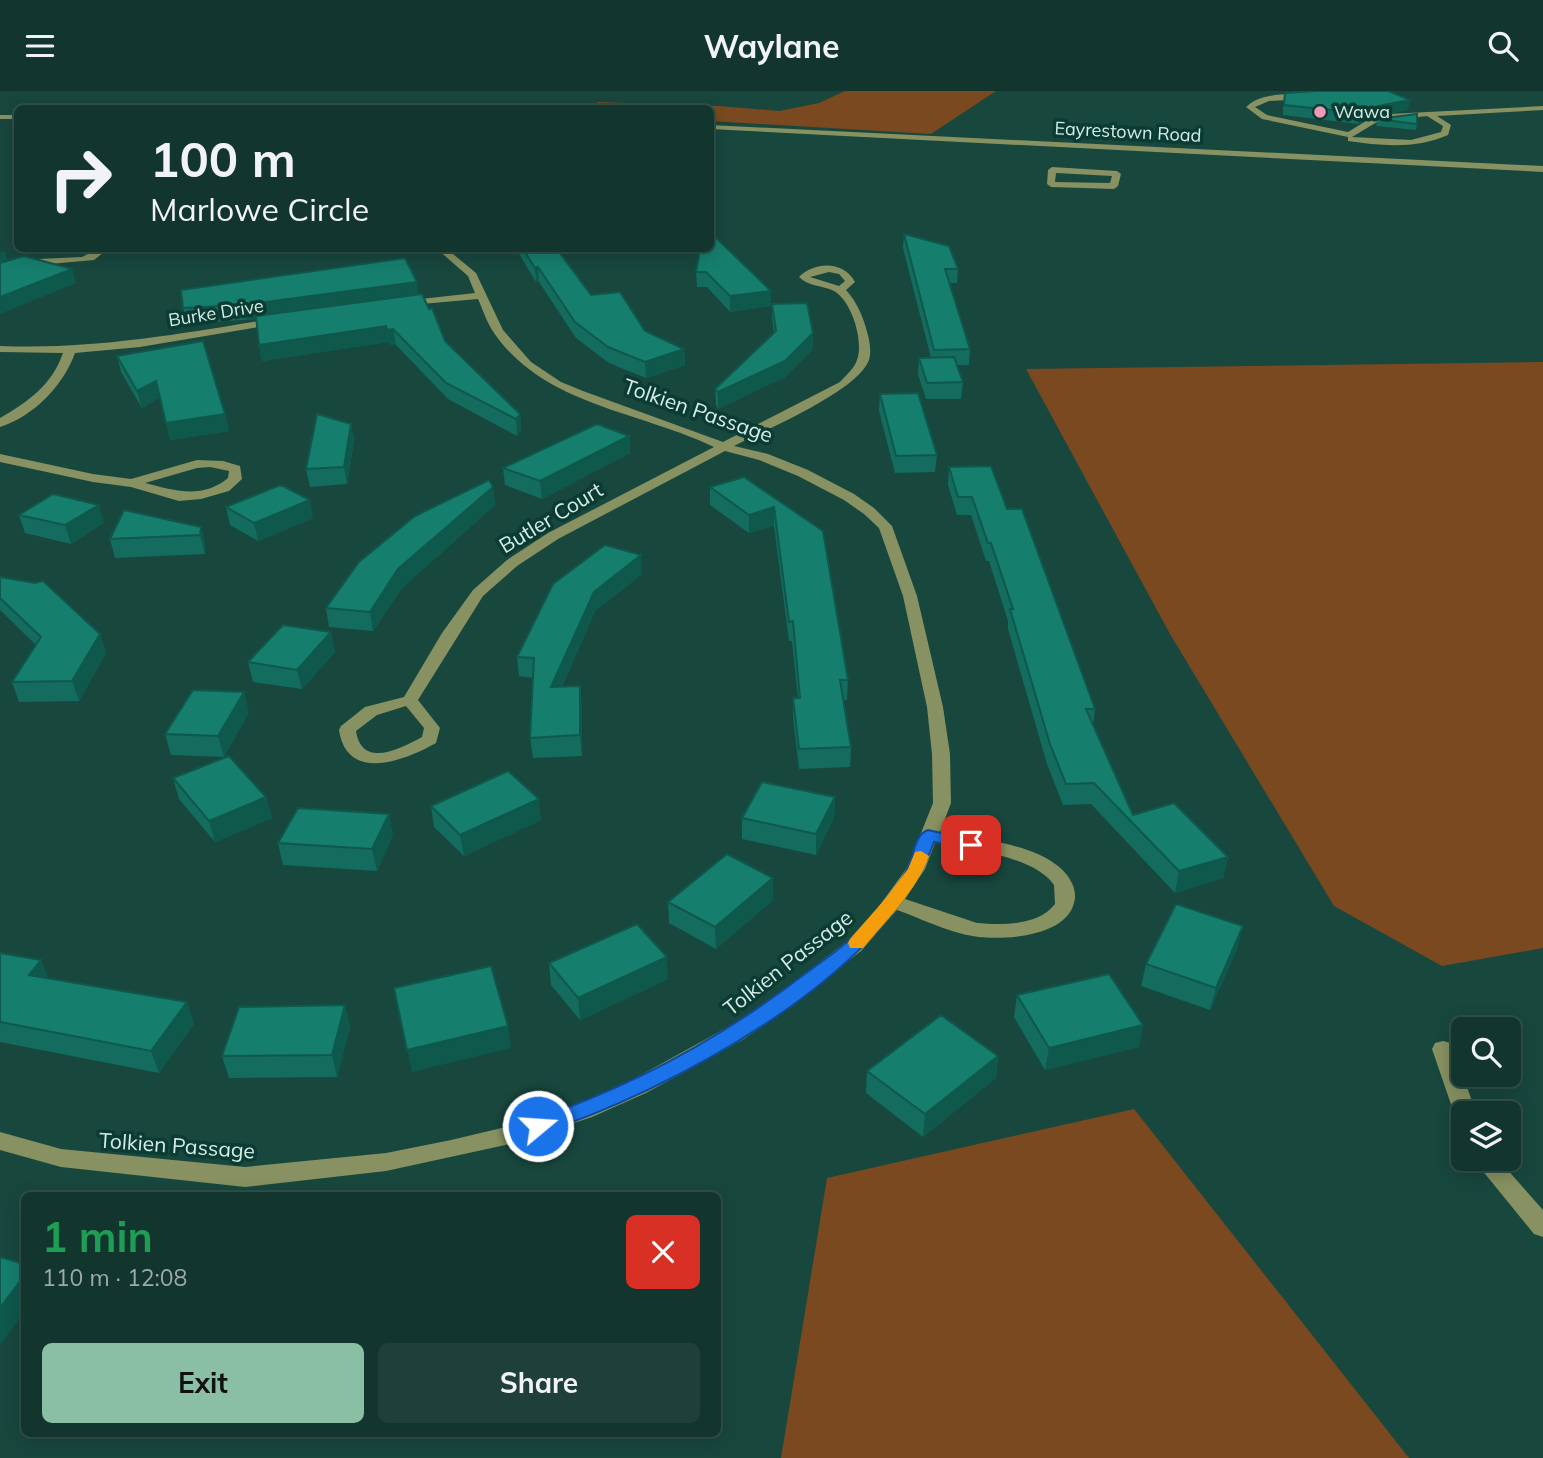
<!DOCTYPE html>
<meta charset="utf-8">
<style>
body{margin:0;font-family:Mulish,sans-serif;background:#1f403a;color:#f1f3f6;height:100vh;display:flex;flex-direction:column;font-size:26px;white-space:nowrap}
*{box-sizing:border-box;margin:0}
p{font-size:23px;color:#9cabaa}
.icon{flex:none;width:38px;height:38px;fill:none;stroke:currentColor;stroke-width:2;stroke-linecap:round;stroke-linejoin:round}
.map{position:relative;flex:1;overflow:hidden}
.details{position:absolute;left:21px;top:1101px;width:700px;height:245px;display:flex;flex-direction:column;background:#12352e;border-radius:10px;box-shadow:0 4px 18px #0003,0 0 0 2px #31504a}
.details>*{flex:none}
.guide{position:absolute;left:14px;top:14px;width:700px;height:147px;border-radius:10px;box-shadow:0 4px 18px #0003,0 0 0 2px #31504a;background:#12352e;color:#f1f3f6;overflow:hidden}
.controls{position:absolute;left:1451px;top:926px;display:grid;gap:14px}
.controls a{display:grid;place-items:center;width:70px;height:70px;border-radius:10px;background:#12352e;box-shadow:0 4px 18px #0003,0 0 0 2px #31504a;font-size:35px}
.pin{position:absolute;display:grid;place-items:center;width:60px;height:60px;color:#fff;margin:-30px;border-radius:14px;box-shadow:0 4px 10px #0006}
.me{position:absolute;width:77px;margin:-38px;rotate:72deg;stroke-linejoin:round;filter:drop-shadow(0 0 5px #0008)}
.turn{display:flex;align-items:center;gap:24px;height:147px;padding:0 21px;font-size:32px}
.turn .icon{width:91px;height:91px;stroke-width:2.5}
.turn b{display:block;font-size:49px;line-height:60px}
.round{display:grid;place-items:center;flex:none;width:74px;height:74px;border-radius:10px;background:#1f403a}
.summary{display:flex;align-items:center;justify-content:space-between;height:119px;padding:0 21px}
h1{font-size:42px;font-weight:700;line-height:52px;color:#1e9e55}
.button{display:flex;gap:14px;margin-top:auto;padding:14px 21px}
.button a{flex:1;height:80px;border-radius:10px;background:#8abfa5;color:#111;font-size:28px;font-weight:700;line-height:80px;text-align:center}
.button a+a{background:#1f403a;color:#f1f3f6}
header{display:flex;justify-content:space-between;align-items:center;height:91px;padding:0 21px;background:#12352e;font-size:32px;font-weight:700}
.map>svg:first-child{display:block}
</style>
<header><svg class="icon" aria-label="menu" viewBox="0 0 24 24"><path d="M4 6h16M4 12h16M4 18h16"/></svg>Waylane<svg class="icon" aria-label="search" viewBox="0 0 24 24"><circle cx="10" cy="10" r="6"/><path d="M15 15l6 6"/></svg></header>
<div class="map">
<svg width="1543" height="1367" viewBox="0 0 1543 1367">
<rect width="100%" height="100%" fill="#18473e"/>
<!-- green -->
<g fill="#7a491f">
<polygon points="845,0 996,0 931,43 711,30 710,18 587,17 598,11 718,15 779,20 819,12"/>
<polygon points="1543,271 1543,857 1442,875 1334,815 1170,543 1026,278"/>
<polygon points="1134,1018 1409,1367 781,1367 827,1087"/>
</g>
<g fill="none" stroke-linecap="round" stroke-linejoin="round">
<!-- minor -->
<g fill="#879161" fill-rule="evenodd">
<path d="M1310,4L1307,8L1269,10L1255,16L1267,24L1348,41L1371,27L1389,23L1543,15V19L1437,25L1451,34L1448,44C1417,58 1381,55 1348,50V46L1262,28L1246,16C1262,1 1289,3 1310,4ZM1427,25L1443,35L1441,41L1411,49L1352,46L1377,31Z"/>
<rect x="0" y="24" width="18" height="4"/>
<polygon points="710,34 1543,75 1543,81 710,38"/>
<path d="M1052,76L1117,80L1121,83L1118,95L1114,98L1051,96L1047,93L1048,79ZM1056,82L1112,85L1110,92L1055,91Z"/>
<polygon points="98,158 108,158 94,169 38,174 0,186 0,180 38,168 82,166"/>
<path d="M437,158H447L476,182L503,239L531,271L561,291L583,300L723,351L840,291C846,284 854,278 857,269C864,251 852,210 834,200C822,194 809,196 799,186C815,170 844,170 855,191L846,199C856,210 862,223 866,237C869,247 872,259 869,269C858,300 765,339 734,355L768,363L808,379L854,403L874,417L892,435L917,505L943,616L950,663L951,712L940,741C977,748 1027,751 1058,775C1068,783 1076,795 1075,807C1071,845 1008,849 979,846C952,843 922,828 897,819L861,860L784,920L744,948L646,1002L592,1026L514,1052L386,1080L245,1096L61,1076L0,1059V1041L61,1058L245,1076L386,1062L451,1049L514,1034L576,1014L630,990L728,936L770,910L847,850L874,822L907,777L933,712L932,663L927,616L903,505L879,437L864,423L844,409L798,385L759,369L725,360L558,448L517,475L483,505L418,609L440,637L436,652C404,670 347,692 339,639L341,635L365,616L404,606L442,542L473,499L507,469L548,442L714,356C639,320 545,315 494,242C487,232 483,219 478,208L399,215V211L403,210L475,202L468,185ZM829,181L839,183L845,190L839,195L810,186ZM406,615L424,637L422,646C400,658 362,678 356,640L377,624ZM935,752C969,759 1033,764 1054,794L1055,813C1038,835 1002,834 977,832L905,808L925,778Z"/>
<path d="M278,227L282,228V232L140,256L75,262C63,295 34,325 0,336V327C28,311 52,294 63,262L0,261V255C94,259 185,242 278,227Z"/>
<path d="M0,363L93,383L131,388L197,369L223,370L240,375L242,388L229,400L201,408L179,410L131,396L93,391L0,371ZM197,377L210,376L229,380L228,387C203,408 175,400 145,392Z"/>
<polygon points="1443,950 1451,952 1454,958 1476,1022 1463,1022 1463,1030 1457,1028 1454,1022 1432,958 1435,952"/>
<polygon points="1473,1068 1498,1068 1543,1119 1543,1146 1534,1143"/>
</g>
</g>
<!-- wall -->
<g fill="#136c5e">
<polygon points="1285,2 1408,19 1381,24 1358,33 1283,24 1283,12"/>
<polygon points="1378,28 1417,33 1416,39 1376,35"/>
<polygon points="904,143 958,178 957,192 950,192 970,258 969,274 956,274 963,291 961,308 926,308 918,283 919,267 931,267 903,157"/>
<polygon points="516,158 557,158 591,204 645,240 684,258 685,274 646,287 609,272 576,247 539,191 536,191"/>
<polygon points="700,158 771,215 730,221 707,196 697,196 696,181"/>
<polygon points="418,203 445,250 520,323 521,340 517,345 448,308 396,254 390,254 389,251 262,270 259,254 256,228 187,233 183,217"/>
<polygon points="772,213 813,258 785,286 718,318 716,314 715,298 774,242 772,228"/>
<polygon points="117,265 225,323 229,340 170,349 160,306 142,317 121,281"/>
<polygon points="880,303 937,364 935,381 895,382 879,320"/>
<polygon points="351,333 354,350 347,393 310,396 306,378"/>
<polygon points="629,345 630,362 542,408 505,394 503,377"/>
<polygon points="949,376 1007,418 1095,618 1093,634 1133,724 1228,766 1223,787 1175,802 1091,713 1063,714 1047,673 1008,538 1008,530 989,470 986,470 971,424 957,424 948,394"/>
<polygon points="744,386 823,440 848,589 847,609 843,609 851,656 850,676 799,678 793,627 793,607 798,607 792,550 789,550 774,435 749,442 710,414 710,396"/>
<polygon points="493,396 495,414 402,497 373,540 329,536 326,517"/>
<polygon points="226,416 313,427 258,450 230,434"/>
<polygon points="19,424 104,432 71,453 25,442"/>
<polygon points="201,436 205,455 205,463 115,467 110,448"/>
<polygon points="642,483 595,520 562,596 582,615 582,665 533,667 530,647 533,587 519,585 517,566"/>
<polygon points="0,486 100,543 106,562 79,610 19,611 12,591 36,554 0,519"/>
<polygon points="331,541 335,561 302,598 253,591 248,571"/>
<polygon points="249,621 224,666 171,664 165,643"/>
<polygon points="173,687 266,706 272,727 215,751 179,708"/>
<polygon points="835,706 834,727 816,764 742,748 742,727"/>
<polygon points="431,715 541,729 464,765 434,736"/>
<polygon points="393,744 377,780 283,774 278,752"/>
<polygon points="773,809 716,858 669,832 668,811"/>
<polygon points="1238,856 1210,919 1141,895 1146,873"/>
<polygon points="0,862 41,869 48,887 187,911 194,933 159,982 0,951"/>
<polygon points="549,872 668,888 580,929 551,894"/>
<polygon points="1017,904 1143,934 1139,956 1045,979 1014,926"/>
<polygon points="345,914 350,936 337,986 229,987 222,965"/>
<polygon points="998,965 996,987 923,1046 866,1002 867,980"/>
</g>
<!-- shaded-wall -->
<g fill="#0f584c">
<polygon points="1410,9 1408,19 1381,24 1358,33 1360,22 1383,14"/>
<polygon points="5,160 9,174 0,178 0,162"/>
<polygon points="538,176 539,191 536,191 535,177"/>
<polygon points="72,178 76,192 0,223 0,206"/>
<polygon points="417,191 419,206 247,229 243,214"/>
<polygon points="771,200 771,215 730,221 730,205"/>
<polygon points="386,235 389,251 262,270 259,254"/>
<polygon points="393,238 396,254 390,254 387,239"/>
<polygon points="813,242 813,258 785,286 718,318 718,301"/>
<polygon points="684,258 685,274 646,287 645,271"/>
<polygon points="156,290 160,306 142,317 137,300"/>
<polygon points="225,323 229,340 170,349 166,332"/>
<polygon points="520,323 521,340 517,345 516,328"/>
<polygon points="351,333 354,350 347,393 344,376"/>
<polygon points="629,345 630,362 542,408 540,390"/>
<polygon points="493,396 495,414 402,497 373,540 370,521 398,478"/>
<polygon points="310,409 313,427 258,450 254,432"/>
<polygon points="99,414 104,432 71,453 65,434"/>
<polygon points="774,416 774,435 749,442 749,424"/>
<polygon points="201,436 205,455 205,463 200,444"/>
<polygon points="641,464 642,483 595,520 553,616 551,596 594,501"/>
<polygon points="331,541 335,561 302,598 297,579"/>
<polygon points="100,543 106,562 79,610 72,590"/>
<polygon points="580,595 582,615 582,665 580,644"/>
<polygon points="244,601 249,621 224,666 218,645"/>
<polygon points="266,706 272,727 215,751 209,730"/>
<polygon points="835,706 834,727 816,764 816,743"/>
<polygon points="539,708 541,729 464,765 460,744"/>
<polygon points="389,723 393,744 377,780 372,758"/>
<polygon points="1228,766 1223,787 1175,802 1179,780"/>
<polygon points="773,787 773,809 716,858 715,836"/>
<polygon points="1243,835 1238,856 1210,919 1216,897"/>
<polygon points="667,866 668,888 580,929 578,907"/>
<polygon points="41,869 50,891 29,884"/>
<polygon points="187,911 194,933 159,982 151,960"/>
<polygon points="345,914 350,936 337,986 332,964"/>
<polygon points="1143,934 1139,956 1045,979 1049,957"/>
<polygon points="508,935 511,957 412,981 407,959"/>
<polygon points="998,965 996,987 923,1046 925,1023"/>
<polygon points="24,1185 24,1221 0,1254 0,1217"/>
</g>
<!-- building -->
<g fill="#167e6d" stroke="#0f584c" stroke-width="2">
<polygon points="1317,0 1389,0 1410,9 1383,14 1360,22 1284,14 1285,2"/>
<polygon points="1417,23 1417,33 1378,28"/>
<polygon points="710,141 771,200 730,205 706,181 696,181 700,158 710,158"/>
<polygon points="904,143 949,155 958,178 945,178 970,258 934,259"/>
<polygon points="523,158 557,158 591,204 620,201 645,240 684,258 645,271 608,256 575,231 538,176 535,177"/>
<polygon points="24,165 72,178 0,206 0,172"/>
<polygon points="405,167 417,191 243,214 183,217 181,199"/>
<polygon points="422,203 429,218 432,217 445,250 520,323 516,328 446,292 393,238 387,239 386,235 259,254 256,225"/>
<polygon points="807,212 813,242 785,270 718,301 715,298 776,240 772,213"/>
<polygon points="203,250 225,323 166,332 156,290 137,300 117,265"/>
<polygon points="954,266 963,291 927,292 919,267"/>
<polygon points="918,302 937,364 896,365 880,303"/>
<polygon points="317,323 351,333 344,376 306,378"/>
<polygon points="597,333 629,345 540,390 503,377"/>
<polygon points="991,375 1007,418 1022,418 1095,618 1086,618 1133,724 1174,712 1228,766 1179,780 1094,692 1066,693 1050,653 1010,518 1013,518 991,452 988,452 972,406 958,406 949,376"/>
<polygon points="744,386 823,440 848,589 840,589 851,656 799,658 793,607 800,607 793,530 789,531 774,416 749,424 710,396"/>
<polygon points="489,389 493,396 398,478 370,521 326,517 359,471 415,425"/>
<polygon points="278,395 283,395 310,409 254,432 226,416"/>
<polygon points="53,403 99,414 65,434 19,424"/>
<polygon points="124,419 201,436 200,444 110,448"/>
<polygon points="605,454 641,464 594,501 551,596 580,595 580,644 530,647 534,567 517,566 553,493"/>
<polygon points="0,486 35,492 43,490 100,543 72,590 12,591 41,546 0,507"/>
<polygon points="283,534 331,541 297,579 248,571"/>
<polygon points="193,599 244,601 218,645 165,643"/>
<polygon points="229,665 266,706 209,730 173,687"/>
<polygon points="508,680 539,708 460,744 431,715"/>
<polygon points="762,691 835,706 816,743 742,727"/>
<polygon points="298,717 389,723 372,758 278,752"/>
<polygon points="727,763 773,787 715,836 668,811"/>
<polygon points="1176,813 1243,835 1216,897 1146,873"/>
<polygon points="637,833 667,866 578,907 549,872"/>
<polygon points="0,862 41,869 29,884 187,911 151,960 0,931"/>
<polygon points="491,875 508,935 407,959 394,897"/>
<polygon points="1109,883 1143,934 1049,957 1017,904"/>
<polygon points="345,914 332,964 222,965 239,916"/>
<polygon points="941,924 998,965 925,1023 867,980"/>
<polygon points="0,1166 24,1173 24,1185 0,1217"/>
</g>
<!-- route -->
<path fill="#1a73e8" stroke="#114b97" stroke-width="2" d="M928,739L977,750L980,754L971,759L934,751C885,887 668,1001 538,1043L530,1041L527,1035L530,1030C629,997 720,948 802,885C818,873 835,862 849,849C869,830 897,800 909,775C914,763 915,743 928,739Z"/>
<!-- slow -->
<path fill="#f59e0b" d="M921,760L929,765C916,800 887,829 863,857H850L848,852L850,848L886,807L908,778L915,761Z"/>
<!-- markers -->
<circle fill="#f09ab7" stroke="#0b3c34" stroke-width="2.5" cx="1320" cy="21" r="7"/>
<g text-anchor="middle" stroke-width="7" stroke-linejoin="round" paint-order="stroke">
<!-- far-poi labels -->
<g font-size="18" fill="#d5ede7" stroke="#0b3c34" text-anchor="start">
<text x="1334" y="27">Wawa</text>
</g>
<!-- far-street labels -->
<g font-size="18" fill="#d5ede7" stroke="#0b3c34">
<text transform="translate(1128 41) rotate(3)" y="6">Eayrestown Road</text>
<text transform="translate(216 222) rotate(-9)" y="6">Burke Drive</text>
</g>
<!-- street labels -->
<g font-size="21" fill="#d5ede7" stroke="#0b3c34">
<text transform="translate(698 320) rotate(19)" y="7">Tolkien Passage</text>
<text transform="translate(551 427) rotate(-31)" y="7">Butler Court</text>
<text transform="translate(788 872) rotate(-38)" y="7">Tolkien Passage</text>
<text transform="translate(177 1055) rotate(4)" y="7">Tolkien Passage</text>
</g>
</g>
</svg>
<div class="controls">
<a><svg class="icon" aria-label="search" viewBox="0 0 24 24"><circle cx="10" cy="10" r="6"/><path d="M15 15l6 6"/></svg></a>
<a><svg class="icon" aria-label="layers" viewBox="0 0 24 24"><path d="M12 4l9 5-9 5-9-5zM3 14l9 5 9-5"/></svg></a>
</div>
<div class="pin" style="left:971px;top:754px;background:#d93025"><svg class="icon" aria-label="arrive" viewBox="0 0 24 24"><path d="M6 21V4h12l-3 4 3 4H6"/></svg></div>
<svg class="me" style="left:538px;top:1035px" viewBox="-20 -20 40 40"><circle r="17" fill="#1a73e8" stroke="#fff" stroke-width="3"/><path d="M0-11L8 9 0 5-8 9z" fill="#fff"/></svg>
<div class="guide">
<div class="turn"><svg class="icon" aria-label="right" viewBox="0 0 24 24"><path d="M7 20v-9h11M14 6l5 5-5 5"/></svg><div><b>100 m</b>Marlowe Circle</div></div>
</div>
<section class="details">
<div class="summary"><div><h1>1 min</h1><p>110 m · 12:08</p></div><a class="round" style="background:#d93025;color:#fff"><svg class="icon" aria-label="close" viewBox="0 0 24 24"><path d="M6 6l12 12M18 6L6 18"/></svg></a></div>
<div class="button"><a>Exit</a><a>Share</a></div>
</section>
</div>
